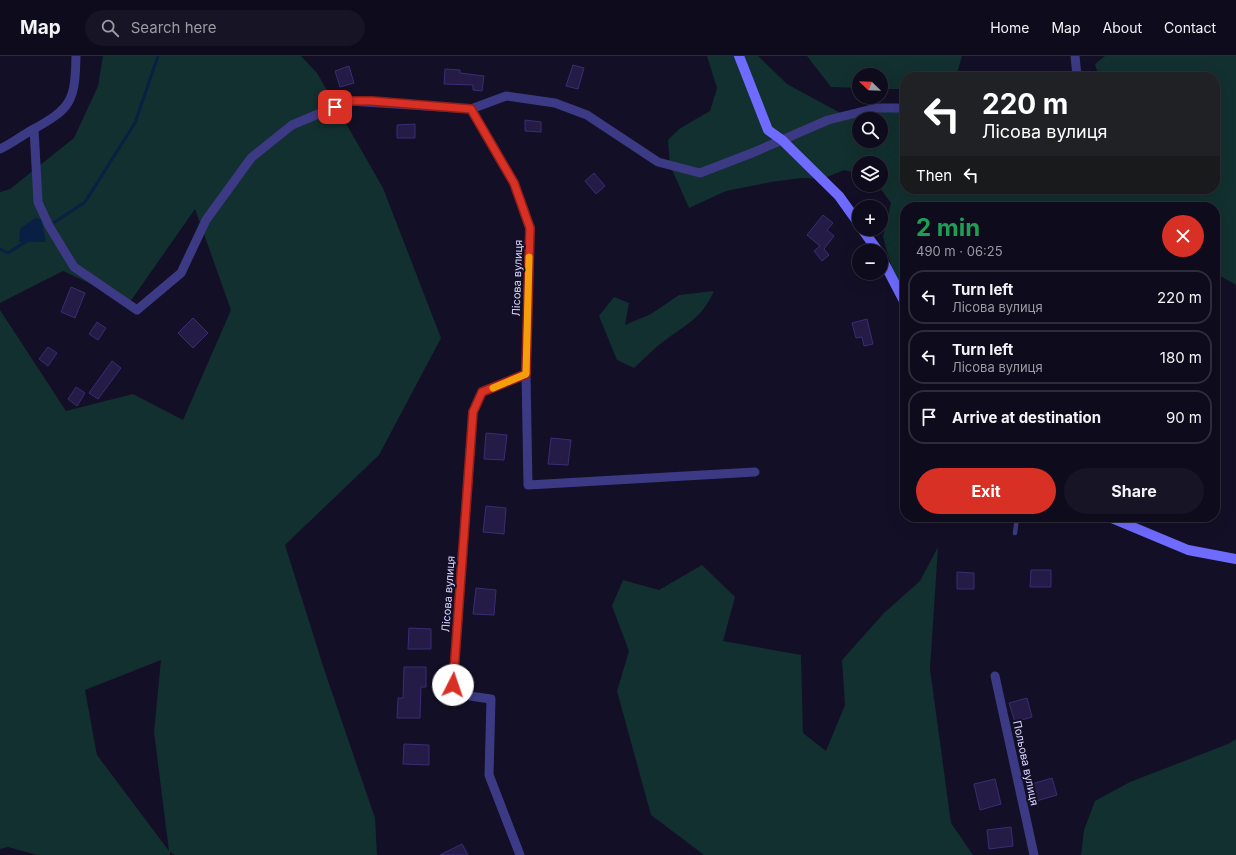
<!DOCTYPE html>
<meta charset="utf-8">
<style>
body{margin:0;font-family:Inter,sans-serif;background:#171425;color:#f1f3f6;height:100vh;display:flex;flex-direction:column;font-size:15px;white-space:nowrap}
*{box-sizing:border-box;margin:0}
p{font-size:13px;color:#9b9ba3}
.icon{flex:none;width:22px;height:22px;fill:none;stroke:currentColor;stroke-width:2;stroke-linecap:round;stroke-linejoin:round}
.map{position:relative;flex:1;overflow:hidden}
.side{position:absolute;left:900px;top:146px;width:320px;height:320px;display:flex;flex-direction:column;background:#0e0b1c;border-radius:16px;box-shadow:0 4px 16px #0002,0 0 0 1px #2e2b3b}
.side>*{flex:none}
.guide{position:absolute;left:900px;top:16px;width:320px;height:122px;border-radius:16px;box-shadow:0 4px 16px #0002,0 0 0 1px #2e2b3b;background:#202124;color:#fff;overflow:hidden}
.needle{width:26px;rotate:293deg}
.tools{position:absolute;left:852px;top:12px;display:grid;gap:8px}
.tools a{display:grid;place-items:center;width:36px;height:36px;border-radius:50%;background:#0e0b1c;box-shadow:0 4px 16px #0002,0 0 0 1px #2e2b3b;font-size:20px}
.pin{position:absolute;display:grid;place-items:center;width:34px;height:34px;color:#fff;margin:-17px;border-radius:8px;box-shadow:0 2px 6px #0006}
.me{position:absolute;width:44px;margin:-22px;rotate:4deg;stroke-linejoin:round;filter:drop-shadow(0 0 3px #0008)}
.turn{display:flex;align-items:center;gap:14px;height:84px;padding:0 16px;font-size:18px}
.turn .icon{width:52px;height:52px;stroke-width:2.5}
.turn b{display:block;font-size:28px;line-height:34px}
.then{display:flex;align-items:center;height:38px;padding:0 16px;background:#0003;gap:8px;font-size:15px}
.round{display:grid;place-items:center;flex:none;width:42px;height:42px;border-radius:21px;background:#171425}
.overview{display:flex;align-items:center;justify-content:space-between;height:68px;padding:0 16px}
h1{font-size:24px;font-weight:700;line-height:30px;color:#1e9e55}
.primary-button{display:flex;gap:8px;margin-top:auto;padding:8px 16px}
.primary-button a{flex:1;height:46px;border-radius:24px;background:#d93025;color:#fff;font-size:16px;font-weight:700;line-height:46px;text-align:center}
.primary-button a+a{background:#171425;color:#f1f3f6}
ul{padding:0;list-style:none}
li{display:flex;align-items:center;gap:12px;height:54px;margin:0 8px 6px;padding:0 8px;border:2px solid #2e2b3b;border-radius:16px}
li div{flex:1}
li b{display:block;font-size:15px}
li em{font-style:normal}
header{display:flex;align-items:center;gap:24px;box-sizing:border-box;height:56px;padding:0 20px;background:#0e0b1c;border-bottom:1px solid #2e2b3b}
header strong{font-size:19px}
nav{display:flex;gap:22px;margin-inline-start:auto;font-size:14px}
.search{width:280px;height:36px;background:#171425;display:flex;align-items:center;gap:10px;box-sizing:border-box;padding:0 14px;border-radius:22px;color:#9b9ba3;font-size:15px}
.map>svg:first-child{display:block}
</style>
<header>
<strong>Map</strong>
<div class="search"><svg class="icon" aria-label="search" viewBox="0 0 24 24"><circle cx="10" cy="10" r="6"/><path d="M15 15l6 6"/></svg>Search here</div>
<nav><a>Home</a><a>Map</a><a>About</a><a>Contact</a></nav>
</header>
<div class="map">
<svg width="1236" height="799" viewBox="0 0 1236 799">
<rect width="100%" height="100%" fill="#130f26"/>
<!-- green -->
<g fill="#12302f" fill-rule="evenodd">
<path d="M103,0H301L317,17L383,132L441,282L379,399L285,489L325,616L375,762L377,799H175L170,796V799H37L8,791L0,793V254L66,355L133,338L183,364L231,254L195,153L130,246L63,215L0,247V136L10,133L74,82L98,30ZM161,604L154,676L169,795L97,699L85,634Z"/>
<path d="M707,0H758L787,28L846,60L905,53V133H1215V21H1099L1095,8L1105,0H1236V229L1215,217V151H905V247L899,237L883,181L891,147L878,129H881V107H859V118L844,114L822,123L802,122L771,126L726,135L689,152L670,109L668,84L679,73L710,55L717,32ZM859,63H881V85H859Z"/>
<polygon points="807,0 962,0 956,21 905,21 905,33 881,33 881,19 859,19 859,32 831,31"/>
<path d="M714,235C702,262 687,268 664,285C653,293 644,303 634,312L617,304L599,260L614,241L629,247L625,269L651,258L679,239Z"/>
<polygon points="938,491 930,613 951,767 973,799 704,799 651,759 617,635 629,595 612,550 623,524 659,534 702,509 735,541 723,585 801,599 803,677 826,695 845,649 842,604 884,557 920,525"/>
<polygon points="1236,683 1236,799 1081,799 1084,774 1095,745 1130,726 1228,688"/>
</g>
<!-- water -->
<polygon fill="#0a1f44" points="35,162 41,163 46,186 19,186 20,173"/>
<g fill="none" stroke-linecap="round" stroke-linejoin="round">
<!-- stream -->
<g stroke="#0a1f44" stroke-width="3">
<polyline points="55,166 85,146 135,67 158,0"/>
<polyline points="0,193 8,197 27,185"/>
</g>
</g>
<!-- building -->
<g fill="#241b47" stroke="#3b2d73">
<polygon points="573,9 584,12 578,33 566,30"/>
<polygon points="349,10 354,27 340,31 335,15"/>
<polygon points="445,13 460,14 460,17 484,20 482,35 473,34 473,29 444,28"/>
<polygon points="525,64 541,66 541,76 525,75"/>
<polygon points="415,68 415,82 397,82 397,69"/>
<polygon points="594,117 605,130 596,138 585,125"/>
<polygon points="823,159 833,167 827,174 834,180 824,193 829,199 822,205 814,195 820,190 807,179"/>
<polygon points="71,231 85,237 75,262 61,256"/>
<polygon points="193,262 208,277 193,292 178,277"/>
<polygon points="867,263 873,288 864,290 862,281 856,282 852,267"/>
<polygon points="97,266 106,272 98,284 89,278"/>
<polygon points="48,291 57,297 48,310 39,303"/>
<polygon points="112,305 121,312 98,343 89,337"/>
<polygon points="76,331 85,337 77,350 68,343"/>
<polygon points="486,377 507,379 504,404 484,403"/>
<polygon points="551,382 571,384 568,409 548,408"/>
<polygon points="486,450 506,452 504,478 483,476"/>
<polygon points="1031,514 1051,514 1051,531 1030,531"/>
<polygon points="957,516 974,517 974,533 957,533"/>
<polygon points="476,532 496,534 494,559 473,558"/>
<polygon points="409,572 431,573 431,593 408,593"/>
<polygon points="404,611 426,611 426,631 421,631 420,662 397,662 398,642 403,642"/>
<polygon points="1027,642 1032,661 1015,666 1009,647"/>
<polygon points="404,688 429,689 429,709 403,708"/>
<polygon points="1052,722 1057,739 1033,746 1028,729"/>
<polygon points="995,723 1001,748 980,754 974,728"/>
<polygon points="1011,771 1013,790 989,793 987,774"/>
<polygon points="462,788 468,799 440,799"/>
</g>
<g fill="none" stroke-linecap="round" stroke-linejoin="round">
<!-- lane -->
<polyline stroke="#3d3a85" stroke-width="4.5" points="1015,477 1017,461"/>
<!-- street -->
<g stroke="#3d3a85" stroke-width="9">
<polyline points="1075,0 1077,20 1076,21"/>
<polyline points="471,53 506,40 555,47 587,59 658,106 700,117 752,97 828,64 876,52 905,52"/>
<polyline points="34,73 38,146 49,170 74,211 137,254 181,217 206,164 251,102 292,69 349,45 471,53 514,127 530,172 526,318 482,336 473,356 453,629 456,638 491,643 489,719 520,799"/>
<path d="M0,93C11,88 21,80 32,74C72,52 75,45 76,0"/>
<polyline points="526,318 528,429 755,416"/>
<polyline points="995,620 1034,799"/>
</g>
<!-- secondary -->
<g stroke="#6f6bff" stroke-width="10">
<polyline points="739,0 768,74 782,84 839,140 859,168"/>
<polyline points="862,173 878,195"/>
<polyline points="881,201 905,247"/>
<polyline points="1109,461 1188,494 1236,503"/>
</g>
</g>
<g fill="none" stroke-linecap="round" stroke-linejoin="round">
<defs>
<polyline id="route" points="335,51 349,45 372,45 471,53 514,127 530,172 526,318 482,336 473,356 453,629"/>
</defs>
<!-- route casing -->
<use href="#route" stroke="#8d1f18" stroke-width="10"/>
<!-- route -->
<use href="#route" stroke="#d93025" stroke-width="7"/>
<!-- slow -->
<polyline stroke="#f59e0b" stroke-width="7" points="493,332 526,318 529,201"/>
</g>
<g text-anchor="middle" stroke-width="4" stroke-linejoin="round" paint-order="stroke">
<!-- street labels -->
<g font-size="11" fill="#d9d4ff" stroke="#130f26">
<text transform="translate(517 222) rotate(-88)" y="4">Лісова вулиця</text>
<text transform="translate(448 538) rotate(-86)" y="4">Лісова вулиця</text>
<text transform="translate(1026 707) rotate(78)" y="4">Польова вулиця</text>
</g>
</g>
</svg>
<div class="tools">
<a><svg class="needle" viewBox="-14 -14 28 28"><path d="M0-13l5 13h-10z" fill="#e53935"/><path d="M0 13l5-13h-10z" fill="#9b9ba3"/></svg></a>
<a><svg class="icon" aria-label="search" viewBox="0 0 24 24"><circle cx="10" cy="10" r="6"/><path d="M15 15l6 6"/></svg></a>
<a><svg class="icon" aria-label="layers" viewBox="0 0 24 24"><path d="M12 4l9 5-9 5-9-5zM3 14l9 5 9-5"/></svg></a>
<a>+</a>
<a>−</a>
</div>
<div class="pin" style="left:335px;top:51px;background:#d93025"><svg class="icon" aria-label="arrive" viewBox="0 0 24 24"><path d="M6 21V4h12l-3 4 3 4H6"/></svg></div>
<svg class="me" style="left:453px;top:629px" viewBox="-20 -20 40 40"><circle r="19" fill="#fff"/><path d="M0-13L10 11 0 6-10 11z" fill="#d93025"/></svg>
<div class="guide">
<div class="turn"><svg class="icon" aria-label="left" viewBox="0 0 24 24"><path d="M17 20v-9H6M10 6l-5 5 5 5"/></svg><div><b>220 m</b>Лісова вулиця</div></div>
<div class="then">Then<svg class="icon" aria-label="left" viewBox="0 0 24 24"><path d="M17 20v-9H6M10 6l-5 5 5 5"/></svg></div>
</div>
<section class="side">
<div class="overview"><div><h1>2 min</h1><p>490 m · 06:25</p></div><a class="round" style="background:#d93025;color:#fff"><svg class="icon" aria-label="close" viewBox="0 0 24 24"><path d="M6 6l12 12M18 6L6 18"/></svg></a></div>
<ul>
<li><svg class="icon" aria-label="left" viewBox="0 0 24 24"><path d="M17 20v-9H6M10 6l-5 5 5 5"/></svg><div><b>Turn left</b><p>Лісова вулиця</p></div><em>220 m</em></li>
<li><svg class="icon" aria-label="left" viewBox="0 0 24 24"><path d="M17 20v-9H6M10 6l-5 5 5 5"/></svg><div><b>Turn left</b><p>Лісова вулиця</p></div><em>180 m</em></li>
<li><svg class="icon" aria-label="arrive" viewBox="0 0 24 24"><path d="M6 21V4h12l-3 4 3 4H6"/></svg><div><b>Arrive at destination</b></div><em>90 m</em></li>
</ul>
<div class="primary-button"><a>Exit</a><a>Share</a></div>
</section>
</div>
